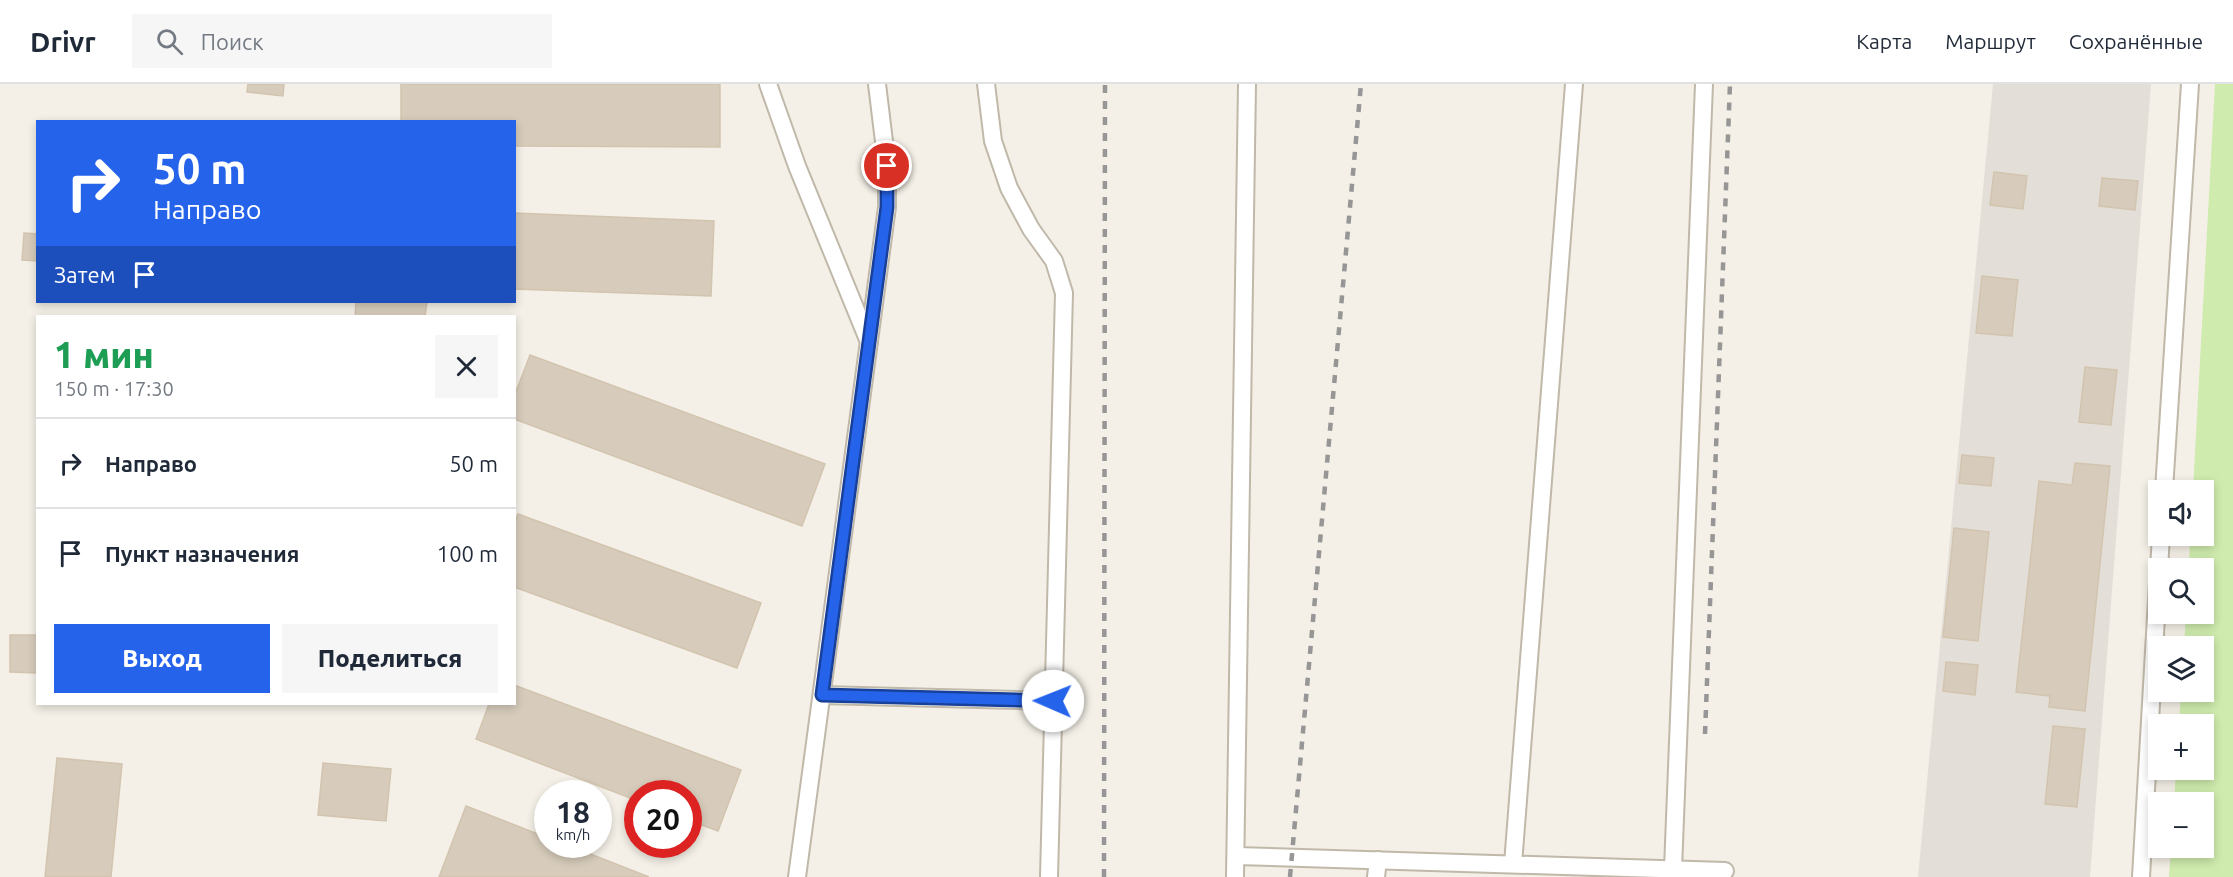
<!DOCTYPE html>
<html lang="ru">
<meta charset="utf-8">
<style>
body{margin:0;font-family:Ubuntu,sans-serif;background:#f6f6f7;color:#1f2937;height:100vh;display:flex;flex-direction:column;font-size:22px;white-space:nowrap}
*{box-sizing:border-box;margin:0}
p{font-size:20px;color:#747a83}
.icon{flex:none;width:33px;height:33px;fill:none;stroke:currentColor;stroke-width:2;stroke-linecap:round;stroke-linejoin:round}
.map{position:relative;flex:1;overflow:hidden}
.panel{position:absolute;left:36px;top:231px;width:480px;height:390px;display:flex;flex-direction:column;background:#fff;border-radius:0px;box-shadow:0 3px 9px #0003}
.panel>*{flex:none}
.guide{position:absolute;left:36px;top:36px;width:480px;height:183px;border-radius:0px;box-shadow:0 3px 9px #0003;background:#2563eb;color:#fff;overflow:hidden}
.controls{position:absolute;left:2148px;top:396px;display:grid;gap:12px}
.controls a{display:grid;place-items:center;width:66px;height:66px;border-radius:0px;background:#fff;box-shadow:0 3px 9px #0003;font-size:30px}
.speed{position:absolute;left:534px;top:696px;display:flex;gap:12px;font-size:30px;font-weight:700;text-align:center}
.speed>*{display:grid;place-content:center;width:78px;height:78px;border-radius:50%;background:#fff;box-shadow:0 3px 9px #0003;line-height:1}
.speed small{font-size:15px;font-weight:400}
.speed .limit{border:9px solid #d22;background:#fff;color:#111}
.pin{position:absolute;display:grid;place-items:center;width:51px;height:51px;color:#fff;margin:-26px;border:3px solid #fff;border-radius:50%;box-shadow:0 2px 6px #0007}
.me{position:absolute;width:66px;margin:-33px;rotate:271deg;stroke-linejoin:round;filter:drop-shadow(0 0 4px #0008)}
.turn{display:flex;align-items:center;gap:21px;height:126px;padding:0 18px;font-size:27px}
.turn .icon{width:78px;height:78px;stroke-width:2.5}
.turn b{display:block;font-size:42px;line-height:51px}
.then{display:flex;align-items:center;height:57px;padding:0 18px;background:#0003;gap:12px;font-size:22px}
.round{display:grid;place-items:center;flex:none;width:63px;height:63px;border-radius:0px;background:#f6f6f7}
.overview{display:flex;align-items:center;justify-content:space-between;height:102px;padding:0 18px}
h1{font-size:36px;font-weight:800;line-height:45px;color:#1e9e55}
.cta{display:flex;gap:12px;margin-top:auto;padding:12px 18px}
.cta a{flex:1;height:69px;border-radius:0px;background:#2563eb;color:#fff;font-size:24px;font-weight:800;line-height:69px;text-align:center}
.cta a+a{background:#f6f6f7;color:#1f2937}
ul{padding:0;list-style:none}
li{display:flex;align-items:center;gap:18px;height:90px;padding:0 18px;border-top:2px solid #e0e1e3}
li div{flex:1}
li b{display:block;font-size:22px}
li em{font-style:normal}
header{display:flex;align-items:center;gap:36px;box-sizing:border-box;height:84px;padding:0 30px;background:#fff;border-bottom:2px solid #e0e1e3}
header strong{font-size:28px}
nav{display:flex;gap:33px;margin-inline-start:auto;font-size:21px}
.search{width:420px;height:54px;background:#f6f6f7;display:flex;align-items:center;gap:15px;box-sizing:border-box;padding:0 21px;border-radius:0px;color:#747a83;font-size:22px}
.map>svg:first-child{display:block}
</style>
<header>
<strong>Drivr</strong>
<div class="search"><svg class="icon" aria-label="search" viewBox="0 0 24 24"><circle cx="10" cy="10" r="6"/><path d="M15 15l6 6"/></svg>Поиск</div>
<nav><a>Карта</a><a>Маршрут</a><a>Сохранённые</a></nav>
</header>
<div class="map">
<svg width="2233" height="793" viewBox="0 0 2233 793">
<rect width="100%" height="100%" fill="#f4f0e7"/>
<!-- industrial -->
<polygon fill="#e3dfd8" points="1993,0 2151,0 2090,793 1918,793"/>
<!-- green -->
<polygon fill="#cfebad" points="2215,0 2233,0 2233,793 2169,793 2171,764 2204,764 2204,718 2174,718 2176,686 2204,686 2204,640 2179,640 2181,608 2204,608 2204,562 2184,562 2186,530 2204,530 2204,484 2189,484 2190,452 2204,452 2204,406 2193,406"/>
<!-- building -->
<g fill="#d7ccbb" stroke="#d2c4ae" stroke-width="1.5">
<polygon points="248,0 284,0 283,12 247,8"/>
<polygon points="401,0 720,0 720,63 514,62 514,38 401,38"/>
<polygon points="1994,88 2027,92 2023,125 1990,121"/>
<polygon points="2102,94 2138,97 2135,126 2099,122"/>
<polygon points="514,129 714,137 711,212 514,205"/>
<polygon points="24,149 38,150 38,177 22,176"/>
<polygon points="1982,192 2018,196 2012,252 1976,249"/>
<polygon points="356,218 427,218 425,232 355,232"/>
<polygon points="530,271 825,380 802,442 514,335 514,313"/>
<polygon points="2085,283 2117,286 2111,341 2079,338"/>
<polygon points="1962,371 1994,374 1991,402 1959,399"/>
<polygon points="2075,379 2110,382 2085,627 2049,623 2050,612 2016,608 2039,397 2072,401"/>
<polygon points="518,430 761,519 737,584 514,503 514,440"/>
<polygon points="1954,444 1989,448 1978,557 1943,553"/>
<polygon points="10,551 38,551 38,589 10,588"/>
<polygon points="1946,578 1978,581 1975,611 1943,607"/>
<polygon points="514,601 741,686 718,747 688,736 688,710 638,710 638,717 476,655 489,620 514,620"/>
<polygon points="2053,642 2085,645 2077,723 2045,720"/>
<polygon points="57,674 122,680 111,793 45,793"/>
<polygon points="323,679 391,685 386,737 318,731"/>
<polygon points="466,722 548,754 548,760 565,760 649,793 439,793"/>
</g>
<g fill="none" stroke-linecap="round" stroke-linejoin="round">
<defs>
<g id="service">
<polyline points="768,0 797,82 869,258"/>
<polyline points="986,0 993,57 1009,104 1031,145 1054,177 1064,209 1049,793"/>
<polyline points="2164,406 2190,0"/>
<polyline points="2159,484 2161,452"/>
<polyline points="822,611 1053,617"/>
<polyline points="1236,772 1725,787"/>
<polyline points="1513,780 1574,0"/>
<polyline points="1673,785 1704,0"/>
<polyline points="797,793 887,123 887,82 877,0"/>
<polyline points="1235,793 1247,0"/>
<polyline points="1376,793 1378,776"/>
<polyline points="2141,793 2158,498"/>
</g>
</defs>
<!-- service casing -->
<use href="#service" stroke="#c0b8a9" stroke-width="20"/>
<!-- service -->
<use href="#service" stroke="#fff" stroke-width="16"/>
<!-- rail -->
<g stroke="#969696" stroke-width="4.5" stroke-dasharray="8 8" stroke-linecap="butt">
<polyline points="1705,650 1730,0"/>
<polyline points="1104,793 1105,0"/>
<polyline points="1290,793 1361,0"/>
</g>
</g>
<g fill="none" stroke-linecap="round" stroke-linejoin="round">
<defs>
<polyline id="route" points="887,82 887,123 822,611 1053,617"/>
</defs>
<!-- route casing -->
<use href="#route" stroke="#184099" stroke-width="15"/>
<!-- route -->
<use href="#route" stroke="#2563eb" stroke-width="10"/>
</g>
</svg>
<div class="controls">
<a><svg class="icon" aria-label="sound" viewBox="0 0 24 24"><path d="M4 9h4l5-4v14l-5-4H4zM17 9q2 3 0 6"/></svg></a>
<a><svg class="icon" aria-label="search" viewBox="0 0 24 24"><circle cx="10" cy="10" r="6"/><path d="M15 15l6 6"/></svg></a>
<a><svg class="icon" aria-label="layers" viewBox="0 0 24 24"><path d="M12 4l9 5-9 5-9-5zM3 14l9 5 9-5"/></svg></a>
<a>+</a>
<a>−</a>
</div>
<div class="speed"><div>18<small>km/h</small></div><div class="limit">20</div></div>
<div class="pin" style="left:887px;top:82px;background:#d93025"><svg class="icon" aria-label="arrive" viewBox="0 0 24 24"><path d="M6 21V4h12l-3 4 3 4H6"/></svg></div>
<svg class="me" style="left:1053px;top:617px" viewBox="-20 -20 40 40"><circle r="19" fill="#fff"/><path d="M0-13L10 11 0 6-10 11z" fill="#2563eb"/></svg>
<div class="guide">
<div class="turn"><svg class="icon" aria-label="right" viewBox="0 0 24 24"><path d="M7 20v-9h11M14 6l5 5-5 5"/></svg><div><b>50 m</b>Направо</div></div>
<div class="then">Затем<svg class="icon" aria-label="arrive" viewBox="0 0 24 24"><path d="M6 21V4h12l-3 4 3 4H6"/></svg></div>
</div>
<section class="panel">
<div class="overview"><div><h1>1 мин</h1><p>150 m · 17:30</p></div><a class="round"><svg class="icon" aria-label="close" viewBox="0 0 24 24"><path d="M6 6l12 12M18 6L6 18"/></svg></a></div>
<ul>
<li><svg class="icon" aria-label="right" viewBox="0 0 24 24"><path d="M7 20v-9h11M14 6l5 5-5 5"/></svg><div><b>Направо</b></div><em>50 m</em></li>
<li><svg class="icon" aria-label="arrive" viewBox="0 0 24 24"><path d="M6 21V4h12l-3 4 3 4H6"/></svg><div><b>Пункт назначения</b></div><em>100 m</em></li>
</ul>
<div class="cta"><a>Выход</a><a>Поделиться</a></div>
</section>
</div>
